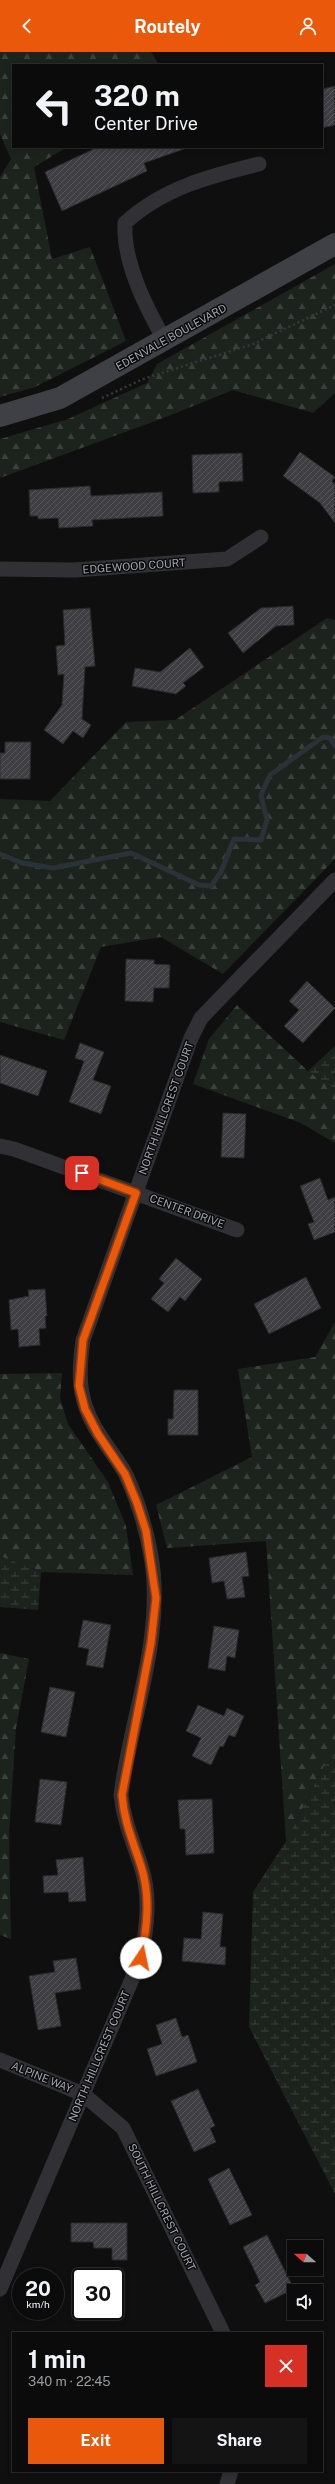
<!DOCTYPE html>
<meta charset="utf-8">
<style>
body{margin:0;font-family:"Public Sans",sans-serif;background:#141415;color:#f1f3f6;height:100vh;display:flex;flex-direction:column;font-size:15px;white-space:nowrap}
*{box-sizing:border-box;margin:0}
p{font-size:13px;color:#9a9b9d}
.icon{flex:none;width:22px;height:22px;fill:none;stroke:currentColor;stroke-width:2;stroke-linecap:round;stroke-linejoin:round}
.map{position:relative;flex:1;overflow:hidden}
.panel{position:absolute;left:12px;top:2280px;width:311px;height:140px;display:flex;flex-direction:column;background:#0b0b0c;border-radius:0px;box-shadow:0 2px 6px #0003,0 0 0 1px #2b2b2d}
.panel>*{flex:none}
.guide{position:absolute;left:12px;top:12px;width:311px;height:84px;border-radius:0px;box-shadow:0 2px 6px #0003,0 0 0 1px #2b2b2d;background:#0b0b0c;color:#f1f3f6;overflow:hidden}
.needle{width:26px;rotate:291deg}
.controls{position:absolute;left:287px;top:2188px;display:grid;gap:8px}
.controls a{display:grid;place-items:center;width:36px;height:36px;border-radius:0px;background:#0b0b0c;box-shadow:0 2px 6px #0003,0 0 0 1px #2b2b2d;font-size:20px}
.speed{position:absolute;left:12px;top:2216px;display:flex;gap:8px;font-size:20px;font-weight:700;text-align:center}
.speed>*{display:grid;place-content:center;width:52px;height:52px;border-radius:50%;background:#0b0b0c;box-shadow:0 2px 6px #0003,0 0 0 1px #2b2b2d;line-height:1}
.speed small{font-size:10px;font-weight:400}
.speed .limit{border:2px solid #111;border-radius:6px;background:#fff;color:#111}
.pin{position:absolute;display:grid;place-items:center;width:34px;height:34px;color:#fff;margin:-17px;border-radius:8px;box-shadow:0 2px 6px #0006}
.me{position:absolute;width:44px;margin:-22px;rotate:11deg;stroke-linejoin:round;filter:drop-shadow(0 0 3px #0008)}
.turn{display:flex;align-items:center;gap:14px;height:84px;padding:0 16px;font-size:18px}
.turn .icon{width:52px;height:52px;stroke-width:2.5}
.turn b{display:block;font-size:28px;line-height:34px}
.round{display:grid;place-items:center;flex:none;width:42px;height:42px;border-radius:0px;background:#141415}
.headline{display:flex;align-items:center;justify-content:space-between;height:68px;padding:0 16px}
h1{font-size:24px;font-weight:700;line-height:30px}
.primary-button{display:flex;gap:8px;margin-top:auto;padding:8px 16px}
.primary-button a{flex:1;height:46px;border-radius:0px;background:#ea580c;color:#fff;font-size:16px;font-weight:700;line-height:46px;text-align:center}
.primary-button a+a{background:#141415;color:#f1f3f6}
header{display:flex;justify-content:space-between;align-items:center;height:52px;padding:0 16px;background:#ea580c;color:#fff;font-size:18px;font-weight:700}
.map>svg:first-child{display:block}
</style>
<header><svg class="icon" aria-label="back" viewBox="0 0 24 24"><path d="M15 5l-7 7 7 7"/></svg>Routely<svg class="icon" aria-label="person" viewBox="0 0 24 24"><circle cx="12" cy="8" r="4"/><path d="M4 21q1-7 8-7t8 7"/></svg></header>
<div class="map">
<svg width="335" height="2432" viewBox="0 0 335 2432">
<defs>
<pattern id="forest-firs" width="22" height="20" patternUnits="userSpaceOnUse"><rect width="22" height="20" fill="#1c231d"/><path d="M5 1l3.5 6h-7zM16 11l3.5 6h-7z" fill="#3a403b"/></pattern>
<pattern id="wetland-marsh" width="20" height="14" patternUnits="userSpaceOnUse"><rect width="20" height="14" fill="#1c231d"/><path d="M1 5h8M5 5V1M11 12h8M15 12V8" fill="none" stroke="#3a403b"/></pattern>
<pattern id="building-hatch" width="6" height="6" patternUnits="userSpaceOnUse"><rect width="6" height="6" fill="#3f3f43"/><path d="M-1 1l2-2M0 6l6-6M5 7l2-2" fill="none" stroke="#58585c"/></pattern>
</defs>
<rect width="100%" height="100%" fill="#0f0f10"/>
<!-- forest -->
<g fill="url(#forest-firs)">
<polygon points="0,0 151,0 159,13 13,13 13,95 67,95 34,115 52,207 90,195 126,289 35,335 0,345 0,125 11,107 0,82"/>
<polygon points="335,212 335,341 313,361 233,338 166,365 0,426 0,387 68,367 147,331 157,312"/>
<polygon points="327,566 335,568 335,807 223,922 161,885 101,895 64,988 0,970 0,747 50,749 126,670 175,668"/>
<polygon points="237,953 308,1019 335,1038 335,1091 301,1071 193,1032 209,987"/>
<polygon points="335,1270 335,1704 324,1714 286,1789 266,1489 167,1496 156,1453 252,1405 238,1317 315,1305"/>
<polygon points="62,1321 60,1346 68,1372 108,1430 126,1474 133,1523 41,1520 0,1504 0,1322"/>
<polygon points="0,1601 29,1607 16,1676 9,1783 11,1887 0,1883"/>
</g>
<!-- wetland -->
<g fill="url(#wetland-marsh)">
<polygon points="335,994 335,1038 308,1019"/>
<polygon points="0,1504 41,1520 38,1558 0,1555"/>
<polygon points="335,1704 335,2142 249,1975 253,1840 286,1789 324,1714"/>
</g>
<g fill="none" stroke-linecap="round" stroke-linejoin="round">
<!-- stream -->
<polyline stroke="#2a3137" stroke-width="5" points="0,802 22,811 53,816 131,801 199,833 211,834 221,820 234,787 261,788 267,768 261,743 270,723 323,685 330,686 335,694"/>
</g>
<!-- building -->
<g fill="url(#building-hatch)" stroke="#2a2a2c">
<polygon points="335,34 335,73 322,76 322,37"/>
<polygon points="98,95 183,95 184,97 144,111 147,119 62,159 45,120"/>
<polygon points="300,400 335,425 332,429 335,433 335,471 320,451 283,424"/>
<polygon points="242,401 243,429 219,430 219,440 193,441 192,403"/>
<polygon points="90,434 91,444 162,440 163,464 92,468 93,474 59,476 58,466 38,467 38,464 30,464 29,438"/>
<polygon points="293,554 294,573 276,574 243,601 228,581 261,556"/>
<polygon points="90,556 95,614 85,615 82,667 91,673 83,686 73,679 63,692 44,678 62,653 64,622 58,623 56,594 65,593 63,558"/>
<polygon points="190,596 204,615 183,631 186,634 176,642 132,634 135,616 160,620"/>
<polygon points="5,690 31,690 30,727 0,727 0,701 5,701"/>
<polygon points="126,907 154,908 154,912 170,913 169,936 154,936 153,950 125,949"/>
<polygon points="307,929 335,956 303,991 284,974 299,958 289,949"/>
<polygon points="80,991 104,1000 93,1028 111,1034 101,1062 69,1050 84,1009 75,1006"/>
<polygon points="0,1003 47,1019 38,1044 0,1031"/>
<polygon points="223,1061 246,1062 244,1106 221,1105"/>
<polygon points="320,1126 328,1148 335,1145 335,1180 314,1188 308,1172 314,1170 300,1134"/>
<polygon points="176,1206 202,1227 185,1249 180,1245 168,1260 151,1247 164,1231 159,1227"/>
<polygon points="306,1225 321,1256 269,1282 254,1252"/>
<polygon points="45,1237 47,1264 45,1264 46,1276 39,1277 40,1293 19,1295 18,1277 11,1278 9,1248 29,1244 28,1238"/>
<polygon points="174,1338 198,1338 198,1383 168,1383 168,1367 173,1367"/>
<polygon points="246,1500 249,1524 242,1525 245,1545 227,1547 224,1529 212,1531 209,1506"/>
<polygon points="83,1568 111,1573 103,1616 86,1613 89,1597 78,1595"/>
<polygon points="214,1574 239,1578 235,1606 227,1604 225,1619 208,1616"/>
<polygon points="50,1635 75,1640 66,1685 41,1680"/>
<polygon points="198,1653 224,1664 227,1656 244,1664 235,1685 229,1683 223,1695 220,1694 211,1713 192,1704 201,1686 186,1679"/>
<polygon points="40,1727 67,1730 61,1773 35,1770"/>
<polygon points="212,1747 214,1801 186,1803 185,1777 180,1777 178,1748"/>
<polygon points="83,1805 86,1849 69,1850 68,1840 44,1841 43,1824 58,1823 56,1808"/>
<polygon points="203,1860 223,1862 220,1895 226,1895 225,1913 182,1909 184,1886 201,1887"/>
<polygon points="76,1906 81,1937 55,1941 61,1974 38,1978 29,1924 55,1920 53,1909"/>
<polygon points="176,1966 182,1985 188,1983 197,2010 156,2024 147,1997 162,1992 156,1973"/>
<polygon points="198,2037 215,2074 210,2076 216,2090 194,2100 171,2049"/>
<polygon points="229,2116 252,2163 230,2173 208,2127"/>
<polygon points="71,2171 127,2171 127,2208 112,2208 112,2196 94,2196 93,2190 71,2190"/>
<polygon points="267,2183 294,2237 265,2251 255,2233 260,2230 243,2195"/>
</g>
<g fill="none" stroke-linecap="round" stroke-linejoin="round">
<!-- path -->
<polyline stroke="#37383c" stroke-width="2.5" stroke-dasharray="2 3" stroke-linecap="butt" points="102,346 143,327 253,292 335,253"/>
<!-- street -->
<g stroke="#313135" stroke-width="15">
<path d="M165,289C146,255 123,211 125,171C163,136 210,124 259,112"/>
<polyline points="0,517 75,518 227,507 261,485"/>
<polyline points="0,1094 14,1097 237,1178"/>
<polyline points="0,2008 83,2042 123,2076 223,2281"/>
<path d="M0,2237L141,1906C147,1875 151,1844 141,1814C133,1789 124,1770 121,1743C131,1663 165,1585 151,1504C146,1476 138,1449 126,1423C120,1411 110,1399 103,1388C79,1354 77,1328 83,1288L191,986L201,966L335,828"/>
<polyline points="227,2432 231,2419"/>
</g>
<!-- secondary -->
<polyline stroke="#3f4045" stroke-width="22" points="0,364 60,346 335,192"/>
</g>
<g fill="none" stroke-linecap="round" stroke-linejoin="round">
<defs>
<path id="route" d="M82,1121L136,1141L83,1288L79,1334L85,1357L98,1382L125,1422L137,1451L146,1479L156,1546L151,1591L122,1743C124,1770 133,1789 141,1814C151,1845 147,1875 141,1906"/>
</defs>
<!-- route casing -->
<use href="#route" stroke="#983908" stroke-width="10"/>
<!-- route -->
<use href="#route" stroke="#ea580c" stroke-width="7"/>
</g>
<g text-anchor="middle" stroke-width="3" stroke-linejoin="round" paint-order="stroke">
<!-- street labels -->
<g font-size="11" fill="#a2a6b0" stroke="#0a0a0b">
<text transform="translate(171 285) rotate(-29)" y="4">EDENVALE BOULEVARD</text>
<text transform="translate(134 514) rotate(-4)" y="4">EDGEWOOD COURT</text>
<text transform="translate(166 1056) rotate(-70)" y="4">NORTH HILLCREST COURT</text>
<text transform="translate(187 1159) rotate(20)" y="4">CENTER DRIVE</text>
<text transform="translate(99 2004) rotate(-67)" y="4">NORTH HILLCREST COURT</text>
<text transform="translate(42 2025) rotate(22)" y="4">ALPINE WAY</text>
<text transform="translate(162 2155) rotate(64)" y="4">SOUTH HILLCREST COURT</text>
</g>
</g>
</svg>
<div class="controls">
<a><svg class="needle" viewBox="-14 -14 28 28"><path d="M0-13l5 13h-10z" fill="#e53935"/><path d="M0 13l5-13h-10z" fill="#9a9b9d"/></svg></a>
<a><svg class="icon" aria-label="sound" viewBox="0 0 24 24"><path d="M4 9h4l5-4v14l-5-4H4zM17 9q2 3 0 6"/></svg></a>
</div>
<div class="speed"><div>20<small>km/h</small></div><div class="limit">30</div></div>
<div class="pin" style="left:82px;top:1121px;background:#d93025"><svg class="icon" aria-label="arrive" viewBox="0 0 24 24"><path d="M6 21V4h12l-3 4 3 4H6"/></svg></div>
<svg class="me" style="left:141px;top:1906px" viewBox="-20 -20 40 40"><circle r="19" fill="#fff"/><path d="M0-13L10 11 0 6-10 11z" fill="#ea580c"/></svg>
<div class="guide">
<div class="turn"><svg class="icon" aria-label="left" viewBox="0 0 24 24"><path d="M17 20v-9H6M10 6l-5 5 5 5"/></svg><div><b>320 m</b>Center Drive</div></div>
</div>
<section class="panel">
<div class="headline"><div><h1>1 min</h1><p>340 m · 22:45</p></div><a class="round" style="background:#d93025;color:#fff"><svg class="icon" aria-label="close" viewBox="0 0 24 24"><path d="M6 6l12 12M18 6L6 18"/></svg></a></div>
<div class="primary-button"><a>Exit</a><a>Share</a></div>
</section>
</div>
